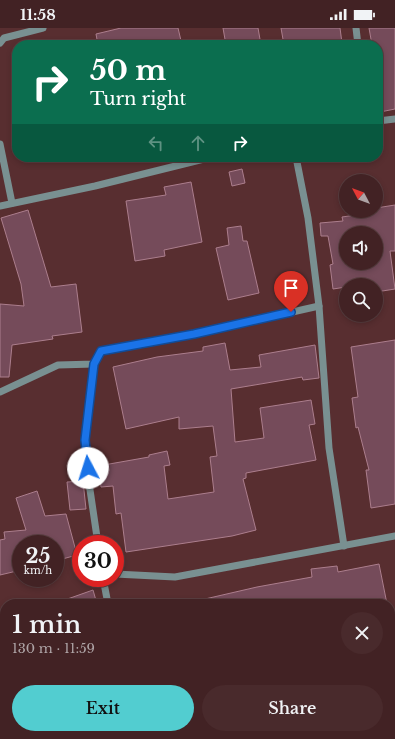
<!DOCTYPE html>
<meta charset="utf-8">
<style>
body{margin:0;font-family:"Libre Baskerville",serif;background:#492a2c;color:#f1f3f6;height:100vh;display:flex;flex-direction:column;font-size:15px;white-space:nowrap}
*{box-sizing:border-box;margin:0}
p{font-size:13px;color:#aea4a6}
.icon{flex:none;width:22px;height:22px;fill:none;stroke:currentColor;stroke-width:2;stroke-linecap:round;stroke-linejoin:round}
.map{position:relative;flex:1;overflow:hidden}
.details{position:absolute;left:0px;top:571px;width:395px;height:140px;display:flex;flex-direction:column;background:#422224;border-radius:16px 16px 0 0;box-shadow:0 2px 6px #0003,0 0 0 1px #5a3f41}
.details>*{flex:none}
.banner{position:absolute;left:12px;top:12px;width:371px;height:122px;border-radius:16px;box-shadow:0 2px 6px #0003,0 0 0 1px #5a3f41;background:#0b6e4f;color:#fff;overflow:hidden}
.needle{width:26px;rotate:311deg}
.buttons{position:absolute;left:339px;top:146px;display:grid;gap:8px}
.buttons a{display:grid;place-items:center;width:44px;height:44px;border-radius:50%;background:#422224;box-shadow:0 2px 6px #0003,0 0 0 1px #5a3f41;font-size:20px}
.speed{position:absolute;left:12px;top:507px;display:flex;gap:8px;font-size:20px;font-weight:700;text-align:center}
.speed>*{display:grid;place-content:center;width:52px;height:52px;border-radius:50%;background:#422224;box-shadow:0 2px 6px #0003,0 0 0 1px #5a3f41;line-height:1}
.speed small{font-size:10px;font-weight:400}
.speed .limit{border:6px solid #d22;background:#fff;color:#111}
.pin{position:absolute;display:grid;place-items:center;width:34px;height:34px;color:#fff;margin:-41px -17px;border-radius:50% 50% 50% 0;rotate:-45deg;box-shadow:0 0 4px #0007}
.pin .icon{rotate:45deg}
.me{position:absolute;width:44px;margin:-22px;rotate:355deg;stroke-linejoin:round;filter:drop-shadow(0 0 3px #0008)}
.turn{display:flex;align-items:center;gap:14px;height:84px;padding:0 12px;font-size:18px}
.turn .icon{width:52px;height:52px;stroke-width:2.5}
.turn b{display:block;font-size:28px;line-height:34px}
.lanes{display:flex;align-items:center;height:38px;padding:0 12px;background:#0003;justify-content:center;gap:20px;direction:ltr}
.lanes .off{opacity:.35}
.round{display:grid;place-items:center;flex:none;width:42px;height:42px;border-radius:21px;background:#492a2c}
.summary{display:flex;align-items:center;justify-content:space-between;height:68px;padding:0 12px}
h1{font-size:24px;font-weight:600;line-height:30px}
.primary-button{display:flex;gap:8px;margin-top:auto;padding:8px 12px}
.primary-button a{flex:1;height:46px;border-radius:24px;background:#52cdd0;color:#111;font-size:16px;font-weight:600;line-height:46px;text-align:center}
.primary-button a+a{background:#492a2c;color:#f1f3f6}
.status{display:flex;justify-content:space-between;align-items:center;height:28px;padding:0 20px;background:#422224;direction:ltr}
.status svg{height:11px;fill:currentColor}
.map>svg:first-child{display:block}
</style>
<div class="status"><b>11:58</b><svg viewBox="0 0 49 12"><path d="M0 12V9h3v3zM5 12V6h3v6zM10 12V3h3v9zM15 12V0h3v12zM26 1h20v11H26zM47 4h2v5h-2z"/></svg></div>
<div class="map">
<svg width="395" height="711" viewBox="0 0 395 711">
<rect width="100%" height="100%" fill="#582e30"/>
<!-- building -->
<g fill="#754b5a" stroke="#ac7e8d" fill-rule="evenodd">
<polygon points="121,0 178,0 182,17 98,17 96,6"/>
<polygon points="223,0 258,0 261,17 226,17"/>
<polygon points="281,0 340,0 342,15 330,17 284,17"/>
<polygon points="369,0 395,0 395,81 380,84 378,74 378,17 372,17"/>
<polygon points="242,141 245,155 232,158 229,144"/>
<polygon points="191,154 202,214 164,222 165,228 135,233 126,173 166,167 164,159"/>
<path d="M395,177V223H390L395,261L376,264V257H346V259L333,261L330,237L333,236L328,208H321L320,195L343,193L342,189L356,187V183H376V180ZM346,205H376V235H346Z"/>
<polygon points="28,182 51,259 76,256 82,304 52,308 53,311 12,317 9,349 0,349 0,276 24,278 21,256 1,190"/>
<polygon points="241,198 243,213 247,213 259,265 228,272 216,220 229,217 227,200"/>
<polygon points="395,312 395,476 371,480 366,442 369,442 358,399 356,400 352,370 358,369 351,319"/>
<polygon points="225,315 230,342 261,339 259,327 315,317 319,350 303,352 302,349 231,361 235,414 264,410 260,380 311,372 315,396 309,397 316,432 246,445 246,450 243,451 256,502 232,508 126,524 121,485 116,486 113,458 101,459 98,438 149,429 149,427 167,423 170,437 164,438 168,471 214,464 210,429 217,428 213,398 179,401 179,389 126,401 113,339 157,329 203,323 203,319"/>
<polygon points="83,453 86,481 70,482 67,454"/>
<polygon points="37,463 45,488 66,486 77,527 55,533 55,516 21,516 21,542 0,547 0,512 5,511 4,504 26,502 16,470"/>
<polygon points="379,536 387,576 206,576 205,571 257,559 312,549 311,541 337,538 338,544"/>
<polygon points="93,562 97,576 59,576 59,574"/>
</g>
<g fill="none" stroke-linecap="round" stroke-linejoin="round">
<!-- minor -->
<g stroke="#799091" stroke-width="7">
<polyline points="356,0 358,17"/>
<polyline points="0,15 4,10 43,0"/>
<polyline points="378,93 395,91"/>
<polyline points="0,116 12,175"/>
<polyline points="296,129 308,190 319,278 329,420 344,518"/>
<polyline points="0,178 95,158 212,129"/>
<polyline points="94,336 85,412 89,455 98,516"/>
<polyline points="0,364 58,337 94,336 101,323 194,306 319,278"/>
<polyline points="115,546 175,549 395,508"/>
<polyline points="103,550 108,576"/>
<polyline points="133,706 134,711"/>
</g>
</g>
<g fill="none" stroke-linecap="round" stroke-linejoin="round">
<defs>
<polyline id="route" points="88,440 85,412 94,336 101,323 194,306 291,284"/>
</defs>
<!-- route casing -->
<use href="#route" stroke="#114b97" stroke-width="10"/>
<!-- route -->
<use href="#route" stroke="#1a73e8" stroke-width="7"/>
</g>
</svg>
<div class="buttons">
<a><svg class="needle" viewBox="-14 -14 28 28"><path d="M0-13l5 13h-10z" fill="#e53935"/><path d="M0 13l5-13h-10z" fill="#aea4a6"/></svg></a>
<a><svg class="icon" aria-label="sound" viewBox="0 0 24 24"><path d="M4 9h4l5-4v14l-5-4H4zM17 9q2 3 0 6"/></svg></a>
<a><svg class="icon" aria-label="search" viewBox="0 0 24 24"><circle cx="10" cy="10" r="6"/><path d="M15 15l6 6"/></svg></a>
</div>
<div class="speed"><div>25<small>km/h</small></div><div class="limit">30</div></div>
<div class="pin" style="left:291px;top:284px;background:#d93025"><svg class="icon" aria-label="arrive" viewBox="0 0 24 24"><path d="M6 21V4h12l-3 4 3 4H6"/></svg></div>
<svg class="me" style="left:88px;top:440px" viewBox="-20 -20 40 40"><circle r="19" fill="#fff"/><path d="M0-13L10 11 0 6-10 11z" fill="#1a73e8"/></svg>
<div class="banner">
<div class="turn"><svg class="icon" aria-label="right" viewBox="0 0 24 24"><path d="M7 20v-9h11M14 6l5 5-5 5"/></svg><div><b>50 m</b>Turn right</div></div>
<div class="lanes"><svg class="icon off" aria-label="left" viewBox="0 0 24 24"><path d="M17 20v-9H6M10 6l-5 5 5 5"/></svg><svg class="icon off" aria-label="ahead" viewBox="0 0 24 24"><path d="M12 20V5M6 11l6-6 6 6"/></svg><svg class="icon" aria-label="right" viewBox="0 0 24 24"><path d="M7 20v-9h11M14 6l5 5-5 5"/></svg></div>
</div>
<section class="details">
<div class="summary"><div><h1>1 min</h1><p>130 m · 11:59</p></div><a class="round"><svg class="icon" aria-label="close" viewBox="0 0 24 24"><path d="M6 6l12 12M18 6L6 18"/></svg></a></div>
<div class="primary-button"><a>Exit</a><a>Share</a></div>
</section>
</div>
